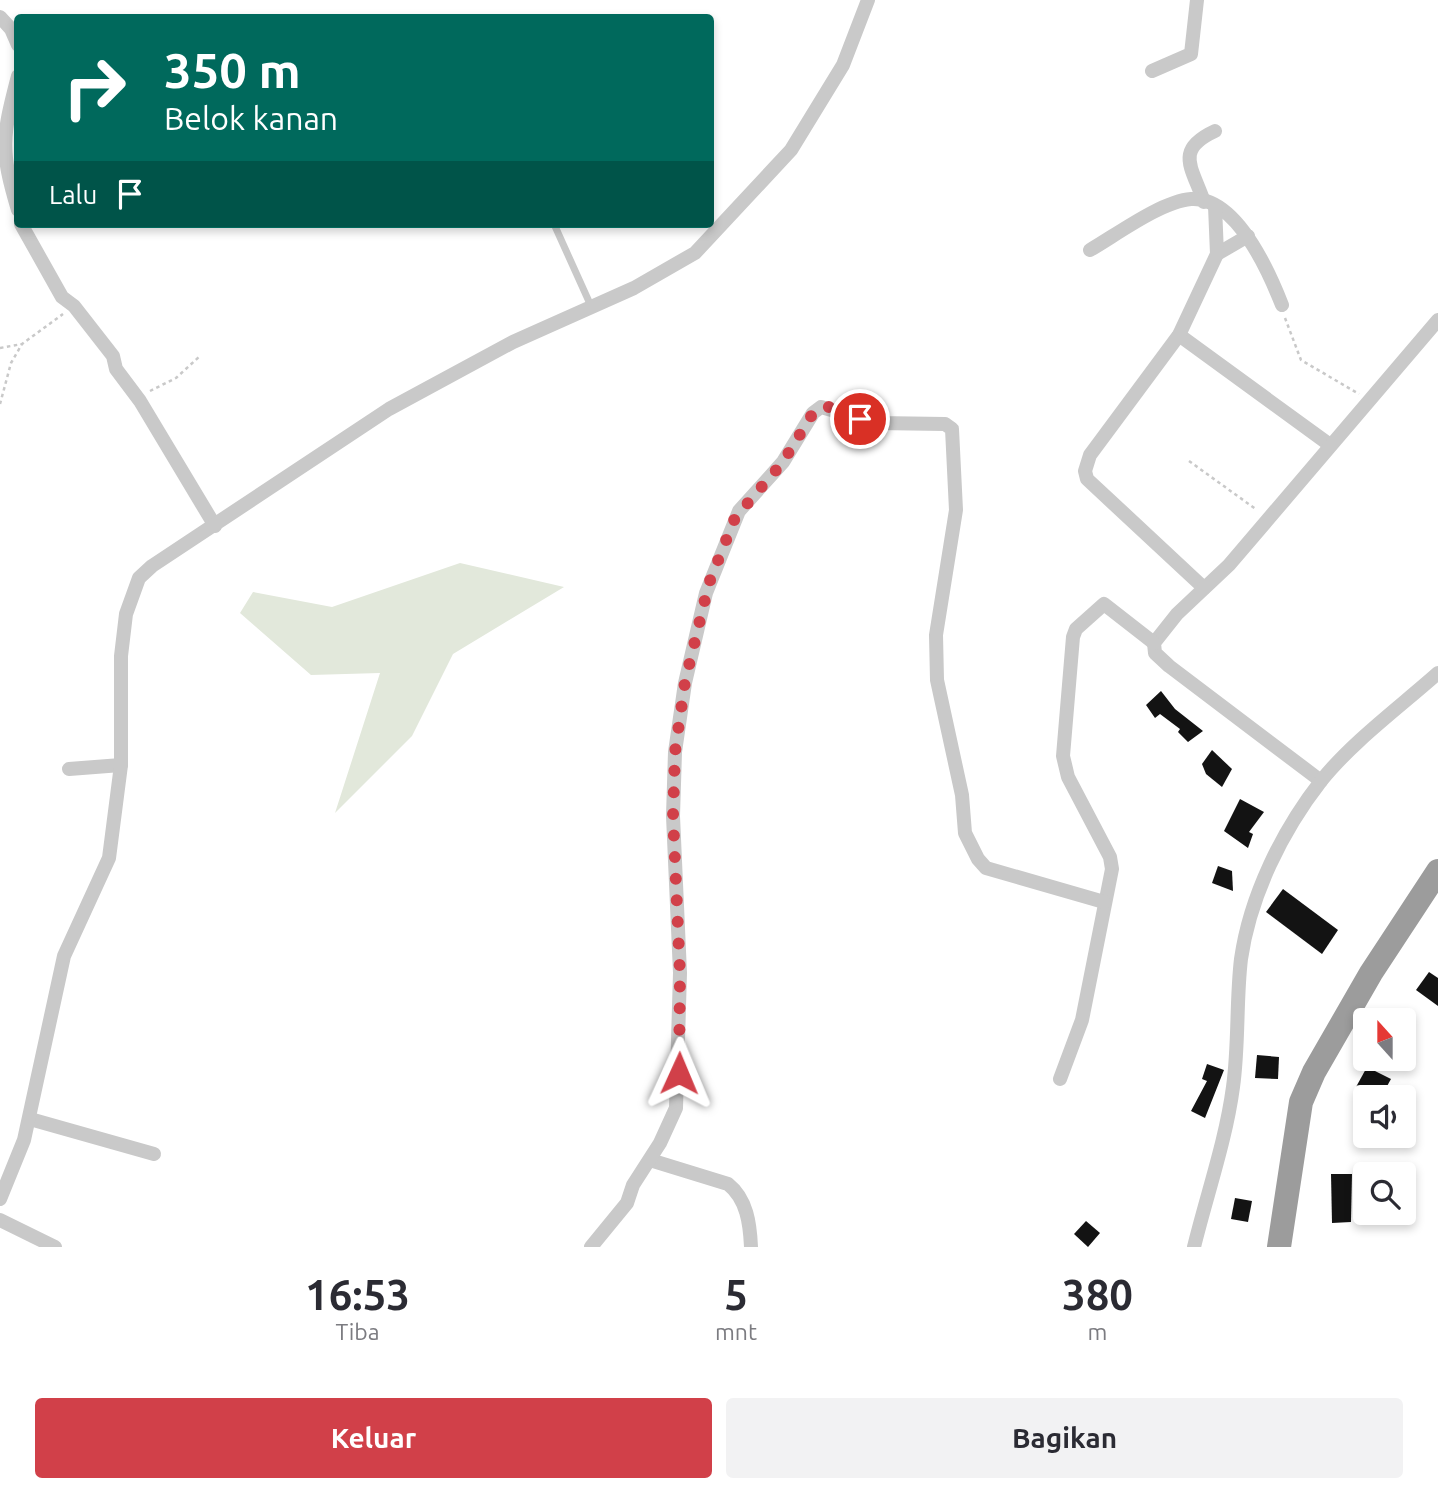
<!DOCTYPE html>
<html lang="id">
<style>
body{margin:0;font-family:Ubuntu,sans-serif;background:#f2f2f3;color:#2b2b33;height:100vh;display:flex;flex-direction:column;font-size:26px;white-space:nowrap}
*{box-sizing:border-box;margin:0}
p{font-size:23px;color:#7c7c81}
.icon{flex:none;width:38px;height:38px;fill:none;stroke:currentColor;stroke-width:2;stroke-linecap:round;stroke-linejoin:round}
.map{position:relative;height:1247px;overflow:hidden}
.panel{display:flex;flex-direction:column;background:#fff;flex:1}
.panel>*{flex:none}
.hud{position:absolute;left:14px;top:14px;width:700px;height:214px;border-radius:7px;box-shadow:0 4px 10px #0003;background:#00695c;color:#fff;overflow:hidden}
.needle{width:46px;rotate:339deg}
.controls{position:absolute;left:1353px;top:1008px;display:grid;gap:14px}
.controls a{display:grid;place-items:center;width:63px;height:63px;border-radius:7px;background:#fff;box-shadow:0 4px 10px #0003;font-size:35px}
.pin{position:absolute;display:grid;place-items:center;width:60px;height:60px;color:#fff;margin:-30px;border:4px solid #fff;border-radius:50%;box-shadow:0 2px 7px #0007}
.me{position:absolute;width:77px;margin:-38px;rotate:1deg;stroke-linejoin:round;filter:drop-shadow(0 0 5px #0008)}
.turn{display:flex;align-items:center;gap:24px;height:147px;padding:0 35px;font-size:32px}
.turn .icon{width:91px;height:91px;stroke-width:2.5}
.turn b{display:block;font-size:49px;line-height:60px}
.then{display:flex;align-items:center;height:66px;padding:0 35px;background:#0003;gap:14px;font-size:26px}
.eta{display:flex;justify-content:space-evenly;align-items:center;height:119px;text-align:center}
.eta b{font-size:42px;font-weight:700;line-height:49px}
.action{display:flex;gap:14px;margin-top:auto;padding:14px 35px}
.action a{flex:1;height:80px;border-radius:7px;background:#d14049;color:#fff;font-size:28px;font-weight:700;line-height:80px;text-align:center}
.action a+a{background:#f2f2f3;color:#2b2b33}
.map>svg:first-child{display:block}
</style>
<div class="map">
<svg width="1438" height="1247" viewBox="0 0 1438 1247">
<rect width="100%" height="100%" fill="#fff"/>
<!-- green -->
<polygon fill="#e2e8db" points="460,563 564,587 453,654 412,736 335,813 380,673 311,675 240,613 253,592 332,607"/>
<!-- building -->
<g fill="#131313">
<polygon points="1161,691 1175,709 1203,731 1188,742 1178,732 1180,729 1160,714 1155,718 1146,705"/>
<polygon points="1212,750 1232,769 1222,787 1206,774 1202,764"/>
<polygon points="1240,799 1264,812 1249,832 1253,834 1248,848 1224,831"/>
<polygon points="1218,866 1232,871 1233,891 1212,883"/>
<polygon points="1283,889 1338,930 1322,954 1266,912"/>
<polygon points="1429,972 1438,978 1438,1006 1416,990"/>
<polygon points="1257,1055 1279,1057 1278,1079 1255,1078"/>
<polygon points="1207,1064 1224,1070 1205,1118 1191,1111 1207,1081 1202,1079"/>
<polygon points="1367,1067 1391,1079 1381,1097 1356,1087"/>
<polygon points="1331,1174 1352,1174 1351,1222 1332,1223"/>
<polygon points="1235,1198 1252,1201 1248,1222 1231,1219"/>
<polygon points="1086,1221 1100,1233 1088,1247 1074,1234"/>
</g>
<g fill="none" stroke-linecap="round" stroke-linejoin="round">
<!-- path -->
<g stroke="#c9c9c9" stroke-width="2.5" stroke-dasharray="3.5 3.5" stroke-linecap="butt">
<polyline points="1285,318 1301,360 1359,394"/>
<polyline points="0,348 22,344 63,314"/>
<polyline points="150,391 176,378 200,356"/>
<polyline points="0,404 11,363 22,344"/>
<polyline points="1189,461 1257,510"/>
</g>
<!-- service -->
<polyline stroke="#c9c9c9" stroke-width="7" points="554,224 591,306"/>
<!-- minor -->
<g stroke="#c9c9c9" stroke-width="14">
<polyline points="0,17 11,29 18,45"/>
<polyline points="1152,71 1191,54 1197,0"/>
<path d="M18,76C2,137 0,150 18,210"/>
<path d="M1204,202C1192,167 1174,150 1215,131"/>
<polyline points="21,224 62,297 74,306 113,356 116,369 140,401 215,526"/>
<path d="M1090,250C1116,235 1162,201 1191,199C1236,196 1269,272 1282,305"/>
<polyline points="1217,254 1248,236"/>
<polyline points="1179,335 1330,445"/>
<polyline points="1204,588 1087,479 1085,471 1090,455 1179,335 1217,254 1215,206"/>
<polyline points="69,769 121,765"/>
<polyline points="1321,781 1169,666 1155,653 1154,643 1177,614 1229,565 1438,320"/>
<polyline points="1060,1079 1082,1020 1112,869 1110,857 1068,777 1063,756 1073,637 1076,629 1104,604 1154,643"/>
<polyline points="30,1119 154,1154"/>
<path d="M650,1160L728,1184C747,1199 750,1224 751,1247"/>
<polyline points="0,1199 24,1140 64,956 109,858 121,765 121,656 126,614 139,578 152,566 389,409 513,342 634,288 695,253 791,150 843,65 868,0"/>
<polyline points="0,1220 55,1247"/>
<polyline points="591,1247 627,1203 633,1185 660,1143 676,1108 680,973 673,816 675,752 685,683 706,593 739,511 783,462 813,413 821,407 877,423 945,424 952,429 956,510 936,635 937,680 962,795 965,833 978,859 986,868 1104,902"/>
<path d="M1194,1247C1207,1194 1226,1140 1233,1087C1239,1044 1236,1001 1241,959C1250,896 1282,831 1321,781C1352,742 1401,706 1438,673"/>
</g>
<!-- trunk -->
<polyline stroke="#9c9c9c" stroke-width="24" points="1279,1247 1301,1102 1314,1072 1371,973 1438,871"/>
</g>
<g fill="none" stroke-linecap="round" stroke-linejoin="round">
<!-- route -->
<polyline stroke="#d14049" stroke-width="12" stroke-dasharray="0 21.6" points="679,1073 680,974 673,816 675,752 685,682 709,583 735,518 783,462 813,413 826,406 860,419"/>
</g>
</svg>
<div class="controls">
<a><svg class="needle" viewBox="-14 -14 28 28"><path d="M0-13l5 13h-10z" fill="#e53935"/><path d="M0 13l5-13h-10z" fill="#7c7c81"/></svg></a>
<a><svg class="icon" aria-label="sound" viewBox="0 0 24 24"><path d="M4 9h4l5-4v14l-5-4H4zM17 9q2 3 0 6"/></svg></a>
<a><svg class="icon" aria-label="search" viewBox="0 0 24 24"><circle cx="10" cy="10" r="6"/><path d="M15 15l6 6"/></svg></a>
</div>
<div class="pin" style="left:860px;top:419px;background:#d93025"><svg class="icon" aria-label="arrive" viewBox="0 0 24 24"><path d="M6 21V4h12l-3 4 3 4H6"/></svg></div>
<svg class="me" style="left:679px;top:1073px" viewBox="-20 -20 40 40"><path d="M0-17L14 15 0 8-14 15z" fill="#d14049" stroke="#fff" stroke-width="4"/></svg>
<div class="hud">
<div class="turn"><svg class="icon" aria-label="right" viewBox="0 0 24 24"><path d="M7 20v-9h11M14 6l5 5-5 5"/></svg><div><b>350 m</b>Belok kanan</div></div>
<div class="then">Lalu<svg class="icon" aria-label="arrive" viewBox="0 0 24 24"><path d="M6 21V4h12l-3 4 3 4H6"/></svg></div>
</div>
</div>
<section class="panel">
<div class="eta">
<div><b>16:53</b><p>Tiba</p></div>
<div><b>5</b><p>mnt</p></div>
<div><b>380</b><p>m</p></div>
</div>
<div class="action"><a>Keluar</a><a>Bagikan</a></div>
</section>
